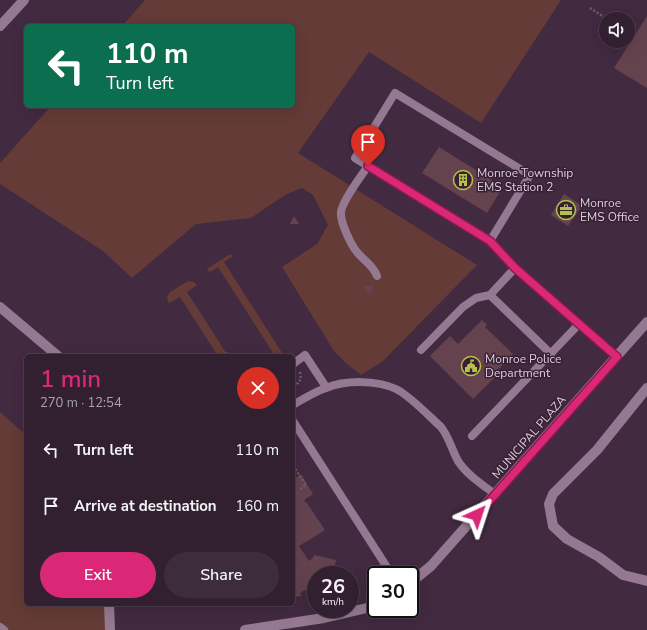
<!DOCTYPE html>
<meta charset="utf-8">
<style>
body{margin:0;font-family:"Nunito Sans",sans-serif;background:#3d2d3c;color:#f1f3f6;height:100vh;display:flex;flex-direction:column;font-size:15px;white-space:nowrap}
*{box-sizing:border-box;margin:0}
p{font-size:13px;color:#a8a3ab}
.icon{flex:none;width:22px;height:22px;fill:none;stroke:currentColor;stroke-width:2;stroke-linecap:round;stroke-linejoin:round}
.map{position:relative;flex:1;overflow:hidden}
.sheet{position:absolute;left:24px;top:354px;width:271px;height:252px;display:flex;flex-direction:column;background:#322030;border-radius:6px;box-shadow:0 4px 16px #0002,0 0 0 1px #4d3e4c}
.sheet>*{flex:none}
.guide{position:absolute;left:24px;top:24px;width:271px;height:84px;border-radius:6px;box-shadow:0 4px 16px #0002,0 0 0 1px #4d3e4c;background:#0b6e4f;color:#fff;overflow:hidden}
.controls{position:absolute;left:599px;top:12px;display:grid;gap:8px}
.controls a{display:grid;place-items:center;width:36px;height:36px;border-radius:50%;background:#322030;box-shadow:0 4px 16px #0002,0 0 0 1px #4d3e4c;font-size:20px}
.speed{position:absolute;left:307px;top:566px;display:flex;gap:8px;font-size:20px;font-weight:700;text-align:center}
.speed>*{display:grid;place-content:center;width:52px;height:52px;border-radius:50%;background:#322030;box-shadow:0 4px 16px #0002,0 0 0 1px #4d3e4c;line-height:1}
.speed small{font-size:10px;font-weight:400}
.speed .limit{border:2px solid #111;border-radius:6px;background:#fff;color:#111}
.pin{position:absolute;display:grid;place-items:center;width:34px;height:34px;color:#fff;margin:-41px -17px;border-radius:50% 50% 50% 0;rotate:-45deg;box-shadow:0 0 4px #0007}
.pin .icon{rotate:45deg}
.me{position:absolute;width:44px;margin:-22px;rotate:42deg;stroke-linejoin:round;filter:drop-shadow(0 0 3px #0008)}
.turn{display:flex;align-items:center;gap:14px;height:84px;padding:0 16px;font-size:18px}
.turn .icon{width:52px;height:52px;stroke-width:2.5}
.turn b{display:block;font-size:28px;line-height:34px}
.round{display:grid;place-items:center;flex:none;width:42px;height:42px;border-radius:21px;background:#3d2d3c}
.head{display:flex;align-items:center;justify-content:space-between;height:68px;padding:0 16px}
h1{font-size:24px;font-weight:600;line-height:30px;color:#db2777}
.cta{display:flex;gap:8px;margin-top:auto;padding:8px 16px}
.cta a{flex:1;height:46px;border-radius:24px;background:#db2777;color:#fff;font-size:16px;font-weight:600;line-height:46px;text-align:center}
.cta a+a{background:#3d2d3c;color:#f1f3f6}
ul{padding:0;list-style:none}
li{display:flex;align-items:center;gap:12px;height:56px;padding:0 16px}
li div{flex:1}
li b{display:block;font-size:15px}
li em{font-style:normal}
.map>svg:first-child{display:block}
</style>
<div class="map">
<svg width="647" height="630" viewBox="0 0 647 630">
<rect width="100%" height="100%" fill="#422a40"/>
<!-- green -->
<g fill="#643b36">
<polygon points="145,0 561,0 481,123 369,52 298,153 477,265 382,362 361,375 347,364 334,351 282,267 317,244 328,225 313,195 302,188 285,195 251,218 196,224 132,278 103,251 0,184 0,163 51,106 293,106 293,26 122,26"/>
<polygon points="230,254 233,256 224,262 284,356 275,356 218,267 210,272 207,270 208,268"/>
<polygon points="188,281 194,282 197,285 187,292 228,356 218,356 180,297 169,303 168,302 167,297 170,292"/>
<polygon points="0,412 26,435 26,604 109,604 110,630 0,630"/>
</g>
<!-- building -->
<g fill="#65434e">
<polygon points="647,16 647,88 614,68"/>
<polygon points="439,147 503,187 487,213 422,173"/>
<polygon points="564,194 582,206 568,226 551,215"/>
<polygon points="294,216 299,224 290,224"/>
<polygon points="374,285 370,296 363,287"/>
<polygon points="482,320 487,325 485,327 513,354 492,376 494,378 473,399 430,356 450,336 458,344"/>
<polygon points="301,474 313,494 304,500 306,503 307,503 325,530 299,546 309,561 313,558 314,555 336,560 333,575 316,575 316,592 311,595 307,589 300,593 302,596 294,597 293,595 293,480"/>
</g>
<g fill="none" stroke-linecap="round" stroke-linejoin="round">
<!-- path -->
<g stroke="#715c6f" stroke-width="2.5" stroke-dasharray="2 2" stroke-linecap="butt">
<polyline points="590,8 607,19"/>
<polyline points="628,33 634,37"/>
<polyline points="222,356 227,353"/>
<polyline points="293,386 298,383 301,379 300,371"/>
<polyline points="293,466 306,485 299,490"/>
</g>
<!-- service -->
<g stroke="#957992" stroke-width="8">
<path d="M368,166C361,176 342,201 341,212C340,222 351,245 357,252C364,261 373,265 377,276"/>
<polyline points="490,241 530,175 395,93 355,158 490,241 515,268 617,357"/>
<polyline points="490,295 551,354"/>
<polyline points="421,350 463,307 476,298 490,295 515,268"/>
<polyline points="293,364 305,355 326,387"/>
<path d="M293,405C303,399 314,392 326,388C345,380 377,380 396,389C409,395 430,417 441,427C449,437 452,450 458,461C467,475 483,485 496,495"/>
<polyline points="293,421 392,575"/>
<polyline points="472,436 579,324"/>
<polyline points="0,627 4,630"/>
</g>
<!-- minor -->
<g stroke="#957992" stroke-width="10">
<polyline points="0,26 24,0"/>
<polyline points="0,307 58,356"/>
<polyline points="647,388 597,450 553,494 549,504 553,526 567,539 599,557 623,575 647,581"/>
<polyline points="410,583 431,566 647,322"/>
<polyline points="109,604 110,630"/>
<polyline points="245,630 324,618 367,608 376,603"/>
</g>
</g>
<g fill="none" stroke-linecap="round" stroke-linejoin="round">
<defs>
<polyline id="route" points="368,166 490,241 515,268 617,357 477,515"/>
</defs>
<!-- route casing -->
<use href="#route" stroke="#8e194d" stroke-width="10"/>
<!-- route -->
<use href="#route" stroke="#db2777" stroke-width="7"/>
</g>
<!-- icons -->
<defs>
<symbol id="building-ring" viewBox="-11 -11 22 22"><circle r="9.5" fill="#382035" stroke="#b6c148" stroke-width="1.5"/><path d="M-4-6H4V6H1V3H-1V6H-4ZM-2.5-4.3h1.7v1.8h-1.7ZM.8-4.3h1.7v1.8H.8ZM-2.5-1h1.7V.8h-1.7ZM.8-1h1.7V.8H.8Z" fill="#b6c148"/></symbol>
<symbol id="office-ring" viewBox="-11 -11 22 22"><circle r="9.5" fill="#382035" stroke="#b6c148" stroke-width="1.5"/><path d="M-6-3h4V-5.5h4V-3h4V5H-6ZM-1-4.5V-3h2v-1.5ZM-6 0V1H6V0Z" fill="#b6c148"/></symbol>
<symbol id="civic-ring" viewBox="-11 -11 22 22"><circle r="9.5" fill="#382035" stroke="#b6c148" stroke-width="1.5"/><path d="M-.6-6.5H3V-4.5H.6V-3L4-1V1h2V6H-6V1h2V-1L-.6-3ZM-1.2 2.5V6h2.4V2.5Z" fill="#b6c148"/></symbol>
</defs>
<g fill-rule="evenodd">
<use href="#building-ring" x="452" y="169" width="22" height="22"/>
<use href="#office-ring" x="555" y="199" width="22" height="22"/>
<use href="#civic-ring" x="460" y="355" width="22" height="22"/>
</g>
<g text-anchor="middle" stroke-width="3" stroke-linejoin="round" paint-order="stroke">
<!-- poi labels -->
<g font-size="12" fill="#decedc" stroke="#382035" text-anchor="start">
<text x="477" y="177">Monroe Township<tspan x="477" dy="14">EMS Station 2</tspan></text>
<text x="580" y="207">Monroe<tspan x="580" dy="14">EMS Office</tspan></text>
<text x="485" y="363">Monroe Police<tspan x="485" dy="14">Department</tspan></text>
</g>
<!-- street labels -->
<g font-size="12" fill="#decedc" stroke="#382035">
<text transform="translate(529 437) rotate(-49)" y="4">MUNICIPAL PLAZA</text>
</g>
</g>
</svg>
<div class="controls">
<a><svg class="icon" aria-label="sound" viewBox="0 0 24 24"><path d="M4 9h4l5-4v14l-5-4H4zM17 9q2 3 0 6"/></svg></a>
</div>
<div class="speed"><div>26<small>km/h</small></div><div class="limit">30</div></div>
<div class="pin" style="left:368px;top:166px;background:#d93025"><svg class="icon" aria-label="arrive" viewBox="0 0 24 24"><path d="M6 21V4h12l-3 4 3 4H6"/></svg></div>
<svg class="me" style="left:477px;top:515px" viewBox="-20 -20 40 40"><path d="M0-17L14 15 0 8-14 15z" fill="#db2777" stroke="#fff" stroke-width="4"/></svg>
<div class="guide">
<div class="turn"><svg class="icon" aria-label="left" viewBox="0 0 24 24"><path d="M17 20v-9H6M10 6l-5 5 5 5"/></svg><div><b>110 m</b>Turn left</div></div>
</div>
<section class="sheet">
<div class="head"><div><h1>1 min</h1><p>270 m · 12:54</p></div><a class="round" style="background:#d93025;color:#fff"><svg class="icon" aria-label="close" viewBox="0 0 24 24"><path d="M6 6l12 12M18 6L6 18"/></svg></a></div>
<ul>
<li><svg class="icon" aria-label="left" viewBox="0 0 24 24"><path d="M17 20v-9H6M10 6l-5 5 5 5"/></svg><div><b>Turn left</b></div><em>110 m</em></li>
<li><svg class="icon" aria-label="arrive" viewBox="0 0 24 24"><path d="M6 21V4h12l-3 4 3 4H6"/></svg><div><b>Arrive at destination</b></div><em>160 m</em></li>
</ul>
<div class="cta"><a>Exit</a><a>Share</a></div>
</section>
</div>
